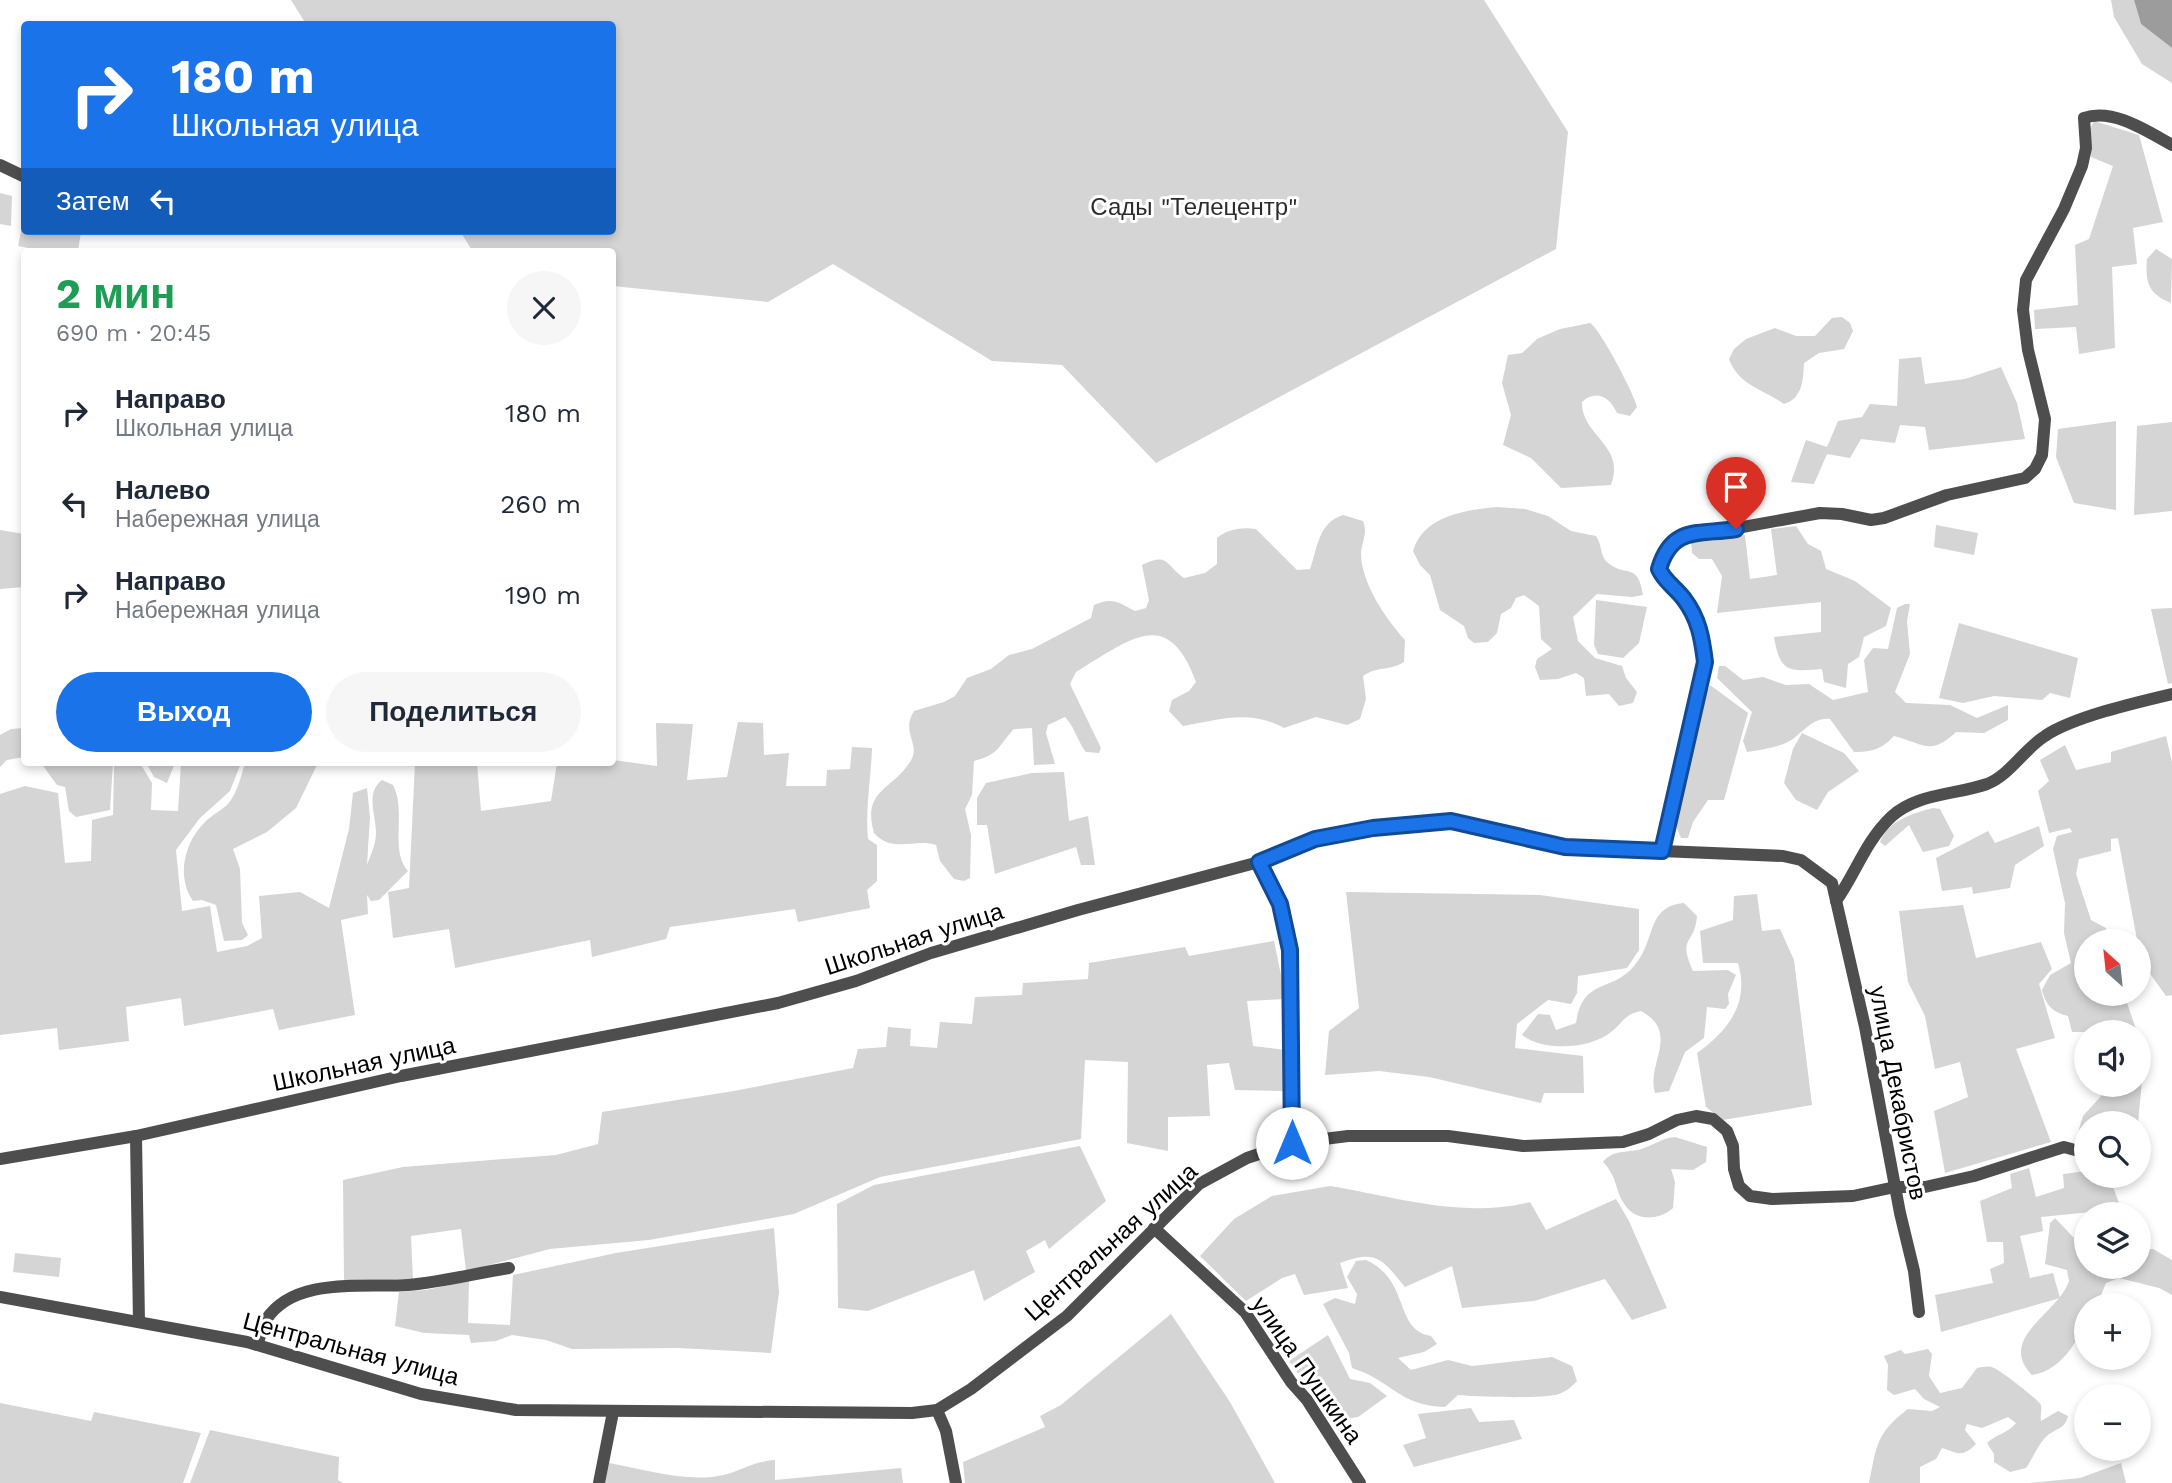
<!DOCTYPE html>
<html lang="ru">
<meta charset="utf-8">
<style>
body{margin:0;font-family:"Work Sans",sans-serif;background:#f6f6f7;color:#1f2937;height:100vh;display:flex;flex-direction:column;font-size:26px;white-space:nowrap}
*{box-sizing:border-box;margin:0}
p{font-size:23px;color:#747a83}
.icon{flex:none;width:38px;height:38px;fill:none;stroke:currentColor;stroke-width:2;stroke-linecap:round;stroke-linejoin:round}
.map{position:relative;flex:1;overflow:hidden}
.panel{position:absolute;left:21px;top:248px;width:595px;height:518px;display:flex;flex-direction:column;background:#fff;border-radius:7px;box-shadow:0 4px 10px #0003}
.panel>*{flex:none}
.banner{position:absolute;left:21px;top:21px;width:595px;height:214px;border-radius:7px;box-shadow:0 4px 10px #0003;background:#1a73e8;color:#fff;overflow:hidden}
.needle{width:46px;rotate:333deg}
.buttons{position:absolute;left:2074px;top:929px;display:grid;gap:14px}
.buttons a{display:grid;place-items:center;width:77px;height:77px;border-radius:50%;background:#fff;box-shadow:0 4px 10px #0003;font-size:35px}
.pin{position:absolute;display:grid;place-items:center;width:60px;height:60px;color:#fff;margin:-72px -30px;border-radius:50% 50% 50% 0;rotate:-45deg;box-shadow:0 0 7px #0007}
.pin .icon{rotate:45deg}
.me{position:absolute;width:77px;margin:-38px;rotate:0deg;stroke-linejoin:round;filter:drop-shadow(0 0 5px #0008)}
.turn{display:flex;align-items:center;gap:24px;height:147px;padding:0 35px;font-size:32px}
.turn .icon{width:91px;height:91px;stroke-width:2.5}
.turn b{display:block;font-size:49px;line-height:60px}
.then{display:flex;align-items:center;height:66px;padding:0 35px;background:#0003;gap:14px;font-size:26px}
.round{display:grid;place-items:center;flex:none;width:74px;height:74px;border-radius:37px;background:#f6f6f7}
.overview{display:flex;align-items:center;justify-content:space-between;height:119px;padding:0 35px}
h1{font-size:42px;font-weight:700;line-height:52px;color:#1e9e55}
.primary-button{display:flex;gap:14px;margin-top:auto;padding:14px 35px}
.primary-button a{flex:1;height:80px;border-radius:42px;background:#1a73e8;color:#fff;font-size:28px;font-weight:700;line-height:80px;text-align:center}
.primary-button a+a{background:#f6f6f7;color:#1f2937}
ul{padding:0;list-style:none}
li{display:flex;align-items:center;gap:21px;height:91px;padding:0 35px}
li div{flex:1}
li b{display:block;font-size:26px}
li em{font-style:normal}
.map>svg:first-child{display:block}
</style>
<div class="map">
<svg width="2172" height="1483" viewBox="0 0 2172 1483">
<rect width="100%" height="100%" fill="#fff"/>
<!-- green -->
<g fill="#d5d5d5">
<polygon points="291,0 1484,0 1568,132 1556,249 1156,463 1062,365 992,361 833,264 768,302 613,286 612,252 473,252 460,231 612,231 612,24 306,24"/>
<polygon points="2111,0 2134,0 2141,24 2172,48 2172,83 2142,64 2114,17"/>
<polygon points="2094,121 2139,135 2163,222 2133,228 2137,264 2112,267 2115,348 2079,354 2076,327 2035,329 2034,310 2078,305 2075,245 2089,239 2113,166 2091,157 2090,129"/>
<polygon points="0,193 12,196 11,226 0,224"/>
<polygon points="24,216 24,231 81,231 78,252 47,252 18,246"/>
<path d="M2156,249L2172,259L2171,303C2148,294 2145,282 2147,259Z"/>
<path d="M1842,317L1850,323L1853,331L1844,349L1819,353L1804,363C1803,380 1803,398 1784,404C1763,389 1738,385 1729,359L1734,349L1746,339L1775,328L1796,336H1815L1832,318Z"/>
<path d="M1590,323C1599,327 1635,395 1637,407L1630,416L1617,413C1610,397 1596,389 1582,402C1581,436 1626,445 1611,485L1561,488L1531,458L1503,445L1511,415L1502,383L1508,355L1522,353L1537,339L1560,329Z"/>
<polygon points="1921,357 1925,384 1965,379 2001,367 2017,403 2025,439 1929,450 1925,427 1900,425 1895,443 1861,439 1850,458 1827,454 1814,484 1791,482 1806,440 1827,447 1838,421 1862,417 1870,404 1897,406 1899,359"/>
<polygon points="2116,421 2116,510 2074,503 2056,457 2058,429"/>
<polygon points="2172,422 2172,511 2134,515 2137,426"/>
<path d="M1497,507L1525,509L1548,516L1571,531L1596,536C1602,544 1600,555 1606,561C1624,579 1638,560 1643,595L1632,597L1597,594L1573,617L1578,641L1595,658L1622,666L1626,678L1637,692L1633,703L1619,706L1609,694L1586,696L1584,678L1576,673L1558,679L1540,680L1535,667L1537,659L1552,649L1541,639L1539,606L1524,595L1516,598L1511,608L1501,614L1497,633L1488,642L1474,643L1468,638L1464,626L1440,610L1430,575L1420,565L1413,551C1423,516 1465,510 1497,507Z"/>
<path d="M1343,515L1363,521C1368,533 1362,541 1361,553C1361,583 1386,619 1405,640L1404,662C1390,671 1377,666 1363,676L1366,699L1360,719L1347,725L1316,717L1284,728C1249,709 1220,720 1183,726L1169,711L1172,700L1189,691L1196,682C1169,609 1135,636 1084,667L1076,672L1070,684L1101,748L1099,753L1086,752C1077,741 1075,727 1065,717L1048,725L1046,733L1055,764L1034,765L1032,728L1014,729C998,746 999,755 974,761L972,795L965,809L971,835L970,878L964,881L954,879L940,861L936,845C914,838 893,854 874,833C862,790 891,791 910,762C922,744 900,733 914,711L944,702L955,696L967,678L991,669L1009,655L1032,649L1091,618L1094,605C1112,597 1118,602 1135,611L1146,608L1149,600L1142,565C1169,552 1165,565 1184,578L1205,573L1217,564V538C1228,529 1242,527 1256,529L1297,570L1310,569C1318,547 1318,523 1343,515Z"/>
<polygon points="1936,525 1978,533 1974,555 1934,547"/>
<path d="M1796,526L1808,544L1821,551L1826,569L1855,581L1891,608L1886,626L1864,637L1859,657L1848,664L1846,688L1824,682L1822,669C1788,672 1780,672 1774,637L1821,632V602L1717,613L1722,576L1712,559H1699L1692,553L1691,541L1745,535L1750,579L1777,575L1771,529Z"/>
<polygon points="0,530 24,534 24,587 0,589"/>
<polygon points="1596,600 1647,607 1639,643 1623,658 1598,654 1594,645"/>
<path d="M1905,604H1910L1907,621L1910,654L1895,692L1906,703L1950,705L1977,718L2008,705V720L1984,733L1956,732C1930,756 1925,744 1894,736C1882,749 1872,752 1854,752L1830,719C1810,717 1802,736 1786,743C1774,748 1760,750 1747,752L1743,741L1752,712L1717,678L1719,666H1725L1743,680L1763,677L1786,685L1809,684L1833,700L1868,692L1864,660L1873,648L1888,649L1897,608Z"/>
<polygon points="2172,608 2172,683 2168,684 2151,609"/>
<polygon points="1959,623 2078,658 2070,698 2050,693 2042,700 1994,696 1963,703 1939,698"/>
<polygon points="1710,685 1748,713 1724,800 1708,800 1693,822 1688,838 1681,838 1676,826 1701,706"/>
<path d="M738,722L763,723L764,755L789,753L786,786H826L827,770L850,769L852,747L872,748C871,779 865,808 868,839L877,845V881L867,890L870,908L798,922L795,909L670,927L666,939L592,957L590,940L455,968L449,929L393,938L388,892L409,888L415,763H477L481,811L551,801L557,763H612L613,760L657,766L656,723L693,724L687,780L727,777Z"/>
<polygon points="24,728 24,757 7,760 0,767 0,735 11,729"/>
<polygon points="1802,733 1844,753 1859,771 1828,792 1817,810 1796,800 1784,783 1793,749"/>
<path d="M2166,736L2172,762V995L2166,996L2141,961L2118,838L2111,839V851L2079,859L2076,874L2091,920L2106,928L2109,941L2086,942V994H2124L2137,1032H2072L2068,1016C2053,1012 2046,1006 2042,990L2050,975L2071,963L2064,933L2065,903L2053,849L2057,836L2072,832L2070,828L2049,833L2038,791L2049,781L2040,760L2065,745L2076,770L2111,762V752Z"/>
<polygon points="41,763 113,763 110,810 76,817 69,811 65,787 57,785"/>
<path d="M140,763L152,783L151,810L178,811L181,763H241L230,791L200,818L176,850L182,911L210,906L217,952L247,946L262,938L259,896L300,892L329,908L349,829L353,793L367,788L370,817L367,865C371,854 376,844 376,833C376,815 365,793 382,780L393,785C407,812 389,850 408,871L379,900L371,901L367,895L368,914L341,920L355,1015L279,1030L273,1009L184,1026L181,998L126,1007L129,1041L59,1050L57,1028L0,1035V794L25,786L58,793L65,863L91,861L92,820L113,815L114,765Z"/>
<polygon points="146,763 175,763 167,783 154,777"/>
<path d="M245,763H318L296,808L267,832L233,849L240,869L242,923L248,935L242,940L224,941L216,905L202,900L193,901C176,876 184,842 206,821C212,815 222,810 228,804C237,793 241,777 245,763Z"/>
<polygon points="1064,772 1069,821 1088,816 1095,865 1081,865 1076,847 995,874 987,825 977,825 977,798 986,783 1032,773"/>
<path d="M1933,808L1940,809L1954,836L1949,846L1923,852L1909,825L1885,846L1880,842C1888,821 1913,813 1933,808Z"/>
<polygon points="2039,826 2044,846 2015,865 2010,888 1973,894 1972,887 1942,891 1936,858 1988,831 1995,843"/>
<polygon points="1346,892 1540,895 1639,909 1639,950 1627,968 1578,976 1577,993 1571,1004 1548,1000 1517,1024 1515,1048 1583,1056 1584,1093 1544,1093 1541,1103 1429,1077 1379,1071 1325,1075 1329,1031 1359,1008"/>
<path d="M1757,894L1762,931L1780,929L1794,960L1812,1105L1723,1120L1706,1107L1697,1053C1728,1031 1750,1003 1738,963H1703L1700,931L1733,920L1734,896Z"/>
<path d="M1684,903L1697,916C1695,945 1677,936 1693,971L1728,970L1736,975L1728,994L1729,1004L1725,1009L1707,1007L1704,1038L1685,1052L1669,1091L1655,1093C1646,1063 1681,1033 1641,1011C1623,1015 1625,1021 1611,1032C1590,1049 1544,1052 1522,1035L1538,1014L1550,1015L1556,1030L1576,1023C1583,977 1612,993 1634,966C1657,940 1645,907 1684,903Z"/>
<polygon points="1963,905 1976,958 2041,942 2052,969 2039,984 2055,1038 2016,1049 2051,1142 1945,1173 1934,1111 1968,1097 1960,1062 1935,1069 1925,1016 1908,982 1899,911"/>
<polygon points="1274,941 1286,999 1247,1001 1253,1046 1286,1050 1285,1091 1235,1090 1229,1063 1207,1065 1210,1116 1168,1117 1168,1151 1127,1143 1128,1062 1085,1060 1081,1139 880,1177 794,1214 649,1240 550,1249 466,1271 461,1229 411,1236 413,1279 344,1280 343,1180 403,1167 556,1155 598,1144 602,1112 734,1091 853,1068 858,1049 886,1047 888,1027 911,1029 910,1046 937,1048 940,1022 972,1024 975,997 1022,995 1023,983 1088,979 1089,963 1185,947 1189,956"/>
<polygon points="2139,1036 2144,1060 2138,1123 2086,1124 2086,1137 2082,1136 2079,1129 2083,1116 2111,1085 2138,1085"/>
<path d="M1675,1137L1707,1147L1706,1162L1693,1170L1671,1169L1675,1182L1673,1208C1660,1220 1636,1222 1625,1205C1614,1190 1619,1179 1603,1162C1614,1148 1629,1154 1644,1148C1655,1144 1663,1138 1675,1137Z"/>
<polygon points="1080,1146 1106,1201 1049,1249 1045,1240 1026,1251 1035,1272 984,1301 974,1270 868,1311 838,1308 837,1204 874,1185"/>
<polygon points="2029,1168 2036,1197 2064,1188 2063,1174 2086,1171 2086,1176 2109,1176 2123,1214 2103,1214 2101,1211 2041,1217 2043,1231 2020,1236 2030,1278 2053,1273 2060,1298 1941,1332 1935,1295 1993,1283 1990,1269 2004,1263 2003,1242 1987,1242 1980,1201 2012,1188 2010,1174"/>
<path d="M1330,1186C1396,1197 1464,1219 1530,1202L1546,1230L1616,1199L1629,1221L1667,1308L1632,1320L1605,1279L1534,1301L1462,1308L1452,1266L1405,1287C1382,1259 1377,1249 1340,1263L1348,1288L1304,1295L1295,1274L1282,1278L1246,1301L1200,1256L1234,1219L1272,1196Z"/>
<path d="M2055,1218L2075,1239H2086V1267H2138L2139,1249H2153L2172,1260V1295L2159,1288L2119,1278L2106,1283L2097,1305L2086,1306C2086,1333 2063,1371 2032,1375C1996,1338 2059,1313 2069,1281L2067,1270L2045,1264L2050,1223Z"/>
<polygon points="774,1228 779,1292 771,1353 678,1348 572,1349 546,1340 512,1335 496,1341 471,1343 469,1335 424,1333 395,1326 399,1292 426,1290 469,1281 468,1323 510,1325 513,1275 616,1253"/>
<polygon points="15,1253 61,1258 59,1277 13,1272"/>
<path d="M1366,1260C1411,1280 1393,1330 1431,1336L1437,1344L1424,1352L1398,1358L1411,1370L1448,1360L1472,1366L1552,1357L1572,1366L1577,1381C1571,1387 1567,1391 1559,1394C1543,1399 1476,1397 1458,1395L1445,1407C1399,1406 1391,1380 1352,1368L1349,1353L1323,1304L1335,1298L1355,1304L1357,1294L1347,1277L1356,1261Z"/>
<polygon points="1171,1314 1230,1402 1275,1483 965,1483 963,1462 1045,1427 1040,1416 1061,1405"/>
<polygon points="1328,1335 1350,1379 1370,1383 1387,1396 1358,1417 1332,1421 1289,1361"/>
<path d="M1928,1349L1932,1354L1929,1376L1940,1393L1962,1388L1977,1368C1983,1367 1988,1365 1994,1368C2000,1370 2040,1401 2041,1405C2042,1410 2040,1415 2041,1421L2058,1411L2068,1416C2065,1429 2057,1428 2048,1435C2039,1442 2033,1458 2026,1468L2010,1472L1994,1462V1454L1987,1443C1996,1434 2009,1433 2016,1423L2008,1417L1982,1428L1967,1424L1965,1430L1976,1444C1962,1458 1958,1453 1942,1448L1936,1459L1920,1467V1483H1869C1877,1446 1875,1434 1908,1409L1932,1411L1940,1407L1924,1399L1915,1389L1894,1395L1887,1390L1888,1365L1884,1356L1901,1350L1905,1354Z"/>
<polygon points="0,1403 91,1421 94,1412 201,1433 183,1483 0,1483"/>
<polygon points="1471,1408 1479,1422 1514,1420 1522,1439 1414,1467 1403,1445 1426,1438 1418,1414"/>
<polygon points="210,1430 339,1457 338,1480 343,1483 190,1483"/>
<path d="M775,1460V1480L901,1468L903,1483H605L609,1463C641,1469 686,1482 718,1476C739,1473 749,1462 775,1460Z"/>
<polygon points="2121,1463 2126,1483 2029,1483 2080,1478"/>
</g>
<!-- water -->
<polygon fill="#9c9c9c" points="2134,0 2172,0 2172,48 2141,24"/>
<g fill="none" stroke-linecap="round" stroke-linejoin="round">
<!-- street -->
<g stroke="#4e4e4e" stroke-width="12">
<polyline points="0,165 23,176"/>
<path d="M1662,851L1705,662C1702,638 1698,620 1684,600C1677,589 1663,584 1660,570C1658,557 1674,535 1688,533C1692,532 1699,534 1704,534L1820,513L1842,514L1871,520L1884,518L1947,495L2025,478L2035,469L2042,455L2045,419L2028,350L2023,310L2026,280L2064,209L2082,166L2086,148L2084,118C2113,108 2147,131 2172,145"/>
<polyline points="1259,862 1280,904 1290,950 1292,1143"/>
<path d="M1836,901C1856,873 1865,842 1891,817C1917,793 1956,795 1987,784C2010,775 2024,749 2045,736C2073,717 2138,702 2172,694"/>
<polyline points="136,1136 139,1322"/>
<polyline points="0,1159 136,1136 401,1076 778,1003 856,981 931,953 1078,910 1259,862 1315,839 1373,828 1451,821 1565,847 1783,856 1801,860 1832,883 1865,1027 1900,1213 1914,1271 1919,1312"/>
<polyline points="1154,1228 1245,1312 1291,1382 1307,1400 1360,1483"/>
<polyline points="0,1297 247,1342 421,1394 516,1410 912,1413 937,1410 971,1389 1067,1316 1199,1184 1247,1158 1292,1143 1348,1136 1448,1136 1523,1146 1623,1142 1649,1134 1677,1120 1696,1116 1713,1119 1727,1131 1733,1146 1734,1169 1739,1186 1750,1196 1772,1199 1853,1196 1895,1187 1925,1187 1974,1176 2064,1147 2086,1153"/>
<path d="M257,1345C260,1337 262,1327 266,1320C294,1276 365,1288 408,1285C442,1282 476,1273 509,1268"/>
<polyline points="937,1410 946,1431 956,1483"/>
<polyline points="599,1483 613,1412"/>
</g>
</g>
<g fill="none" stroke-linecap="round" stroke-linejoin="round">
<defs>
<path id="route" d="M1292,1143L1290,950L1280,904L1259,862L1315,839L1373,828L1451,821L1565,847L1662,851L1705,662C1702,638 1699,619 1684,599C1675,587 1665,582 1659,569C1672,525 1699,535 1736,529"/>
</defs>
<!-- route casing -->
<use href="#route" stroke="#114b97" stroke-width="18"/>
<!-- route -->
<use href="#route" stroke="#1a73e8" stroke-width="12"/>
</g>
<g text-anchor="middle" stroke-width="6" stroke-linejoin="round" paint-order="stroke">
<!-- park labels -->
<g font-size="24" fill="#2c2c2c" stroke="#fff">
<text x="1194" y="215">Сады "Телецентр"</text>
</g>
<!-- street labels -->
<g font-size="24" fill="#000" stroke="#fff">
<text transform="translate(914 939) rotate(-18)" y="8">Школьная улица</text>
<text transform="translate(364 1064) rotate(-12)" y="8">Школьная улица</text>
<text transform="translate(1898 1093) rotate(79)" y="8">улица Декабристов</text>
<text transform="translate(1111 1242) rotate(-42)" y="8">Центральная улица</text>
<text transform="translate(351 1349) rotate(15)" y="8">Центральная улица</text>
<text transform="translate(1307 1370) rotate(55)" y="8">улица Пушкина</text>
</g>
</g>
</svg>
<div class="buttons">
<a><svg class="needle" viewBox="-14 -14 28 28"><path d="M0-13l5 13h-10z" fill="#e53935"/><path d="M0 13l5-13h-10z" fill="#747a83"/></svg></a>
<a><svg class="icon" aria-label="sound" viewBox="0 0 24 24"><path d="M4 9h4l5-4v14l-5-4H4zM17 9q2 3 0 6"/></svg></a>
<a><svg class="icon" aria-label="search" viewBox="0 0 24 24"><circle cx="10" cy="10" r="6"/><path d="M15 15l6 6"/></svg></a>
<a><svg class="icon" aria-label="layers" viewBox="0 0 24 24"><path d="M12 4l9 5-9 5-9-5zM3 14l9 5 9-5"/></svg></a>
<a>+</a>
<a>−</a>
</div>
<div class="pin" style="left:1736px;top:529px;background:#d93025"><svg class="icon" aria-label="arrive" viewBox="0 0 24 24"><path d="M6 21V4h12l-3 4 3 4H6"/></svg></div>
<svg class="me" style="left:1292px;top:1143px" viewBox="-20 -20 40 40"><circle r="19" fill="#fff"/><path d="M0-13L10 11 0 6-10 11z" fill="#1a73e8"/></svg>
<div class="banner">
<div class="turn"><svg class="icon" aria-label="right" viewBox="0 0 24 24"><path d="M7 20v-9h11M14 6l5 5-5 5"/></svg><div><b>180 m</b>Школьная улица</div></div>
<div class="then">Затем<svg class="icon" aria-label="left" viewBox="0 0 24 24"><path d="M17 20v-9H6M10 6l-5 5 5 5"/></svg></div>
</div>
<section class="panel">
<div class="overview"><div><h1>2 мин</h1><p>690 m · 20:45</p></div><a class="round"><svg class="icon" aria-label="close" viewBox="0 0 24 24"><path d="M6 6l12 12M18 6L6 18"/></svg></a></div>
<ul>
<li><svg class="icon" aria-label="right" viewBox="0 0 24 24"><path d="M7 20v-9h11M14 6l5 5-5 5"/></svg><div><b>Направо</b><p>Школьная улица</p></div><em>180 m</em></li>
<li><svg class="icon" aria-label="left" viewBox="0 0 24 24"><path d="M17 20v-9H6M10 6l-5 5 5 5"/></svg><div><b>Налево</b><p>Набережная улица</p></div><em>260 m</em></li>
<li><svg class="icon" aria-label="right" viewBox="0 0 24 24"><path d="M7 20v-9h11M14 6l5 5-5 5"/></svg><div><b>Направо</b><p>Набережная улица</p></div><em>190 m</em></li>
</ul>
<div class="primary-button"><a>Выход</a><a>Поделиться</a></div>
</section>
</div>
